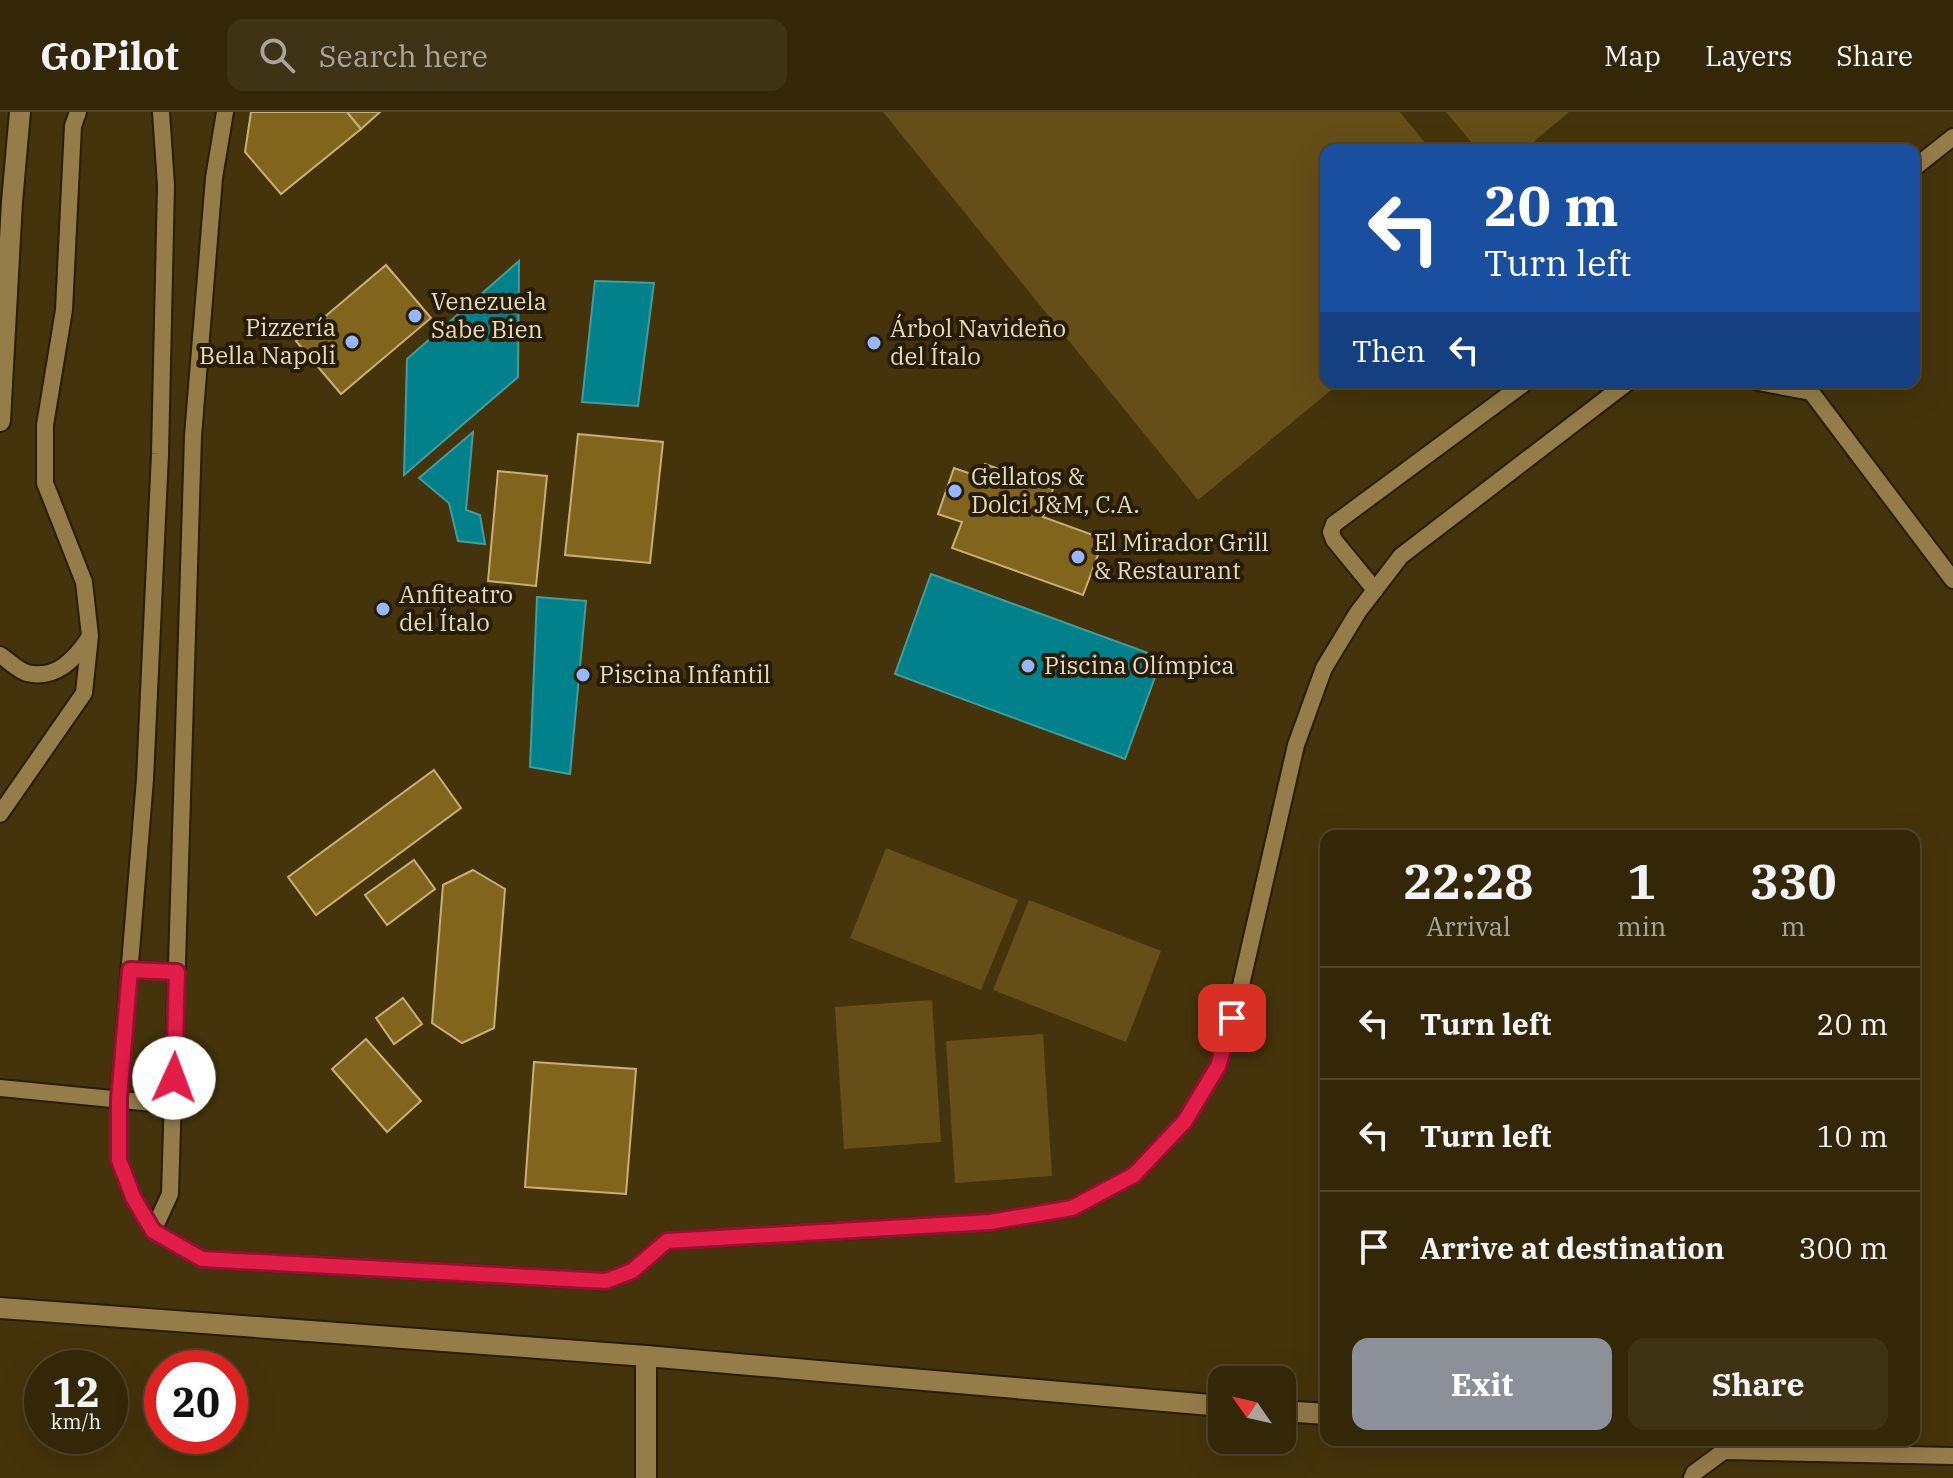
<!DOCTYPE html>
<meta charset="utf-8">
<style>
body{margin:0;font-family:"IBM Plex Serif",serif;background:#3f3316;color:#f1f3f6;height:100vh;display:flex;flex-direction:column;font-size:30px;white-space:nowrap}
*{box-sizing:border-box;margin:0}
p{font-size:26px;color:#a9a59c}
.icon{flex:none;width:44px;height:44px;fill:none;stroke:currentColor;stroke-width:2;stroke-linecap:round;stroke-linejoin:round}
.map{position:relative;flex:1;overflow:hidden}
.drawer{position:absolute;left:1320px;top:718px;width:600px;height:616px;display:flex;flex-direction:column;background:#342708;border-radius:16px;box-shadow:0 8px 32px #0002,0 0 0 2px #4e4429}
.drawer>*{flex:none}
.guide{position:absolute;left:1320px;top:32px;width:600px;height:244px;border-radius:16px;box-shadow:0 8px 32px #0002,0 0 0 2px #4e4429;background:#1a4fa0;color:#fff;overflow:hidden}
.needle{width:52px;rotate:304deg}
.fabs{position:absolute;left:1208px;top:1254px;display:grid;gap:16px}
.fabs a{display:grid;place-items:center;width:88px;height:88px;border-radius:16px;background:#342708;box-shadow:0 8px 32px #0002,0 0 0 2px #4e4429;font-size:40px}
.speed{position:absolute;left:24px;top:1238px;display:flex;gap:16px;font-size:40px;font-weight:700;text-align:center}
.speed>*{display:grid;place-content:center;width:104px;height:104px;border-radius:50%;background:#342708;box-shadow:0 8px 32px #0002,0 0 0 2px #4e4429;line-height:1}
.speed small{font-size:20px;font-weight:400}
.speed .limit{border:12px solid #d22;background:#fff;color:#111}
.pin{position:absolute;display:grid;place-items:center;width:68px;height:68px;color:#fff;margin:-34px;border-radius:16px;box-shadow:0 4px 12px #0006}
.me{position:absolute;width:88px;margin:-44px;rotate:2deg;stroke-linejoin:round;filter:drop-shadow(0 0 6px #0008)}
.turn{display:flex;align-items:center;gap:28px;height:168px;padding:0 32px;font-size:36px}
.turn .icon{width:104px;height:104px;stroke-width:2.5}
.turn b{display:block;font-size:56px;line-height:68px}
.then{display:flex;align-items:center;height:76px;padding:0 32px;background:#0003;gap:16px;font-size:30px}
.eta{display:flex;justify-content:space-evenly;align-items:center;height:136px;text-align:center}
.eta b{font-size:48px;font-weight:700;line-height:56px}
.cta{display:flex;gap:16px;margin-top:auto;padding:16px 32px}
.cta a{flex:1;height:92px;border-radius:16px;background:#8c9099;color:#fff;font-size:32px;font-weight:700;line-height:92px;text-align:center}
.cta a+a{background:#3f3316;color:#f1f3f6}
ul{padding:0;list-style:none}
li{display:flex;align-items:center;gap:24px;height:112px;padding:0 32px;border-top:2px solid #4e4429}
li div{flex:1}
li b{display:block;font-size:30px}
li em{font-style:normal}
header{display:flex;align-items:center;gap:48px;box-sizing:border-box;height:112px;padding:0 40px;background:#342708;border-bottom:2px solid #4e4429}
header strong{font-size:38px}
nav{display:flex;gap:44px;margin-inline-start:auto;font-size:28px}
.search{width:560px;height:72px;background:#3f3316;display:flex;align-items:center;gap:20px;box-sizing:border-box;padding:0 28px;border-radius:16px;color:#a9a59c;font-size:30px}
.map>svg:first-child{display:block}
</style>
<header>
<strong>GoPilot</strong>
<div class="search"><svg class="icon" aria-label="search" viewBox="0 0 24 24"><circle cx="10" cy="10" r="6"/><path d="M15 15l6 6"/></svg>Search here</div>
<nav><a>Map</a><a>Layers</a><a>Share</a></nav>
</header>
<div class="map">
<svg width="1953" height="1366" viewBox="0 0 1953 1366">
<rect width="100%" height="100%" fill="#45340b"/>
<!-- green -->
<g fill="#654e18">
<polygon points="883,0 1400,0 1431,38 1326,38 1326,270 1341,270 1198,388"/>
<polygon points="1446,0 1569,0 1524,38 1478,38"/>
<polygon points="886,736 1018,788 981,878 850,826"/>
<polygon points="1029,788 1161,839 1126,930 993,878"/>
<polygon points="932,888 941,1030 844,1037 835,895"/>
<polygon points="1043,922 1052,1064 955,1071 946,929"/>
</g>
<!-- water -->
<g fill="#00818c" stroke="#459c9b" stroke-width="2">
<polygon points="519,149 518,265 404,363 407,247"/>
<polygon points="595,169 654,171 638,294 582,290"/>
<polygon points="473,320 466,398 480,403 485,432 458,429 449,391 419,366"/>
<polygon points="931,462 1162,546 1125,647 895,562"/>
<polygon points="537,485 586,489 570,662 530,655"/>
</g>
<!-- building -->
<g fill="#82651d" stroke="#c8af7a" stroke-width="2">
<polygon points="251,0 347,0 361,17 281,82 245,40"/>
<polygon points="347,0 380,0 361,17"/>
<polygon points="386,153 431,206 341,282 296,229"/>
<polygon points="578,322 663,330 650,451 565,443"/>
<polygon points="985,352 1053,377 1043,405 1104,427 1083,483 952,436 962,410 938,402 954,356 980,365"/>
<polygon points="498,359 547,364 536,474 488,469"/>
<polygon points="434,658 461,696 316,803 288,765"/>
<polygon points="414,748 435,777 387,813 365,783"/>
<polygon points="473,758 505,777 494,916 462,931 432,911 443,773"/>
<polygon points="403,886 422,912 394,932 376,906"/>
<polygon points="366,927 421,989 387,1020 332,957"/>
<polygon points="534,950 636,957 626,1082 525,1075"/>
</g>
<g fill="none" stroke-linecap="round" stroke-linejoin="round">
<defs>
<g id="lane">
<polyline points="161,0 166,73 160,342 145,667 119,987 119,1048 133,1085 153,1119 202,1147 606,1169 632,1159 667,1129 990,1110 1072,1096 1134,1063 1185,1009 1218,954 1239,882 1296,633 1324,556 1358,500 1401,444 1628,270"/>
<polyline points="1914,56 1953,25"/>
<polyline points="1758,270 1811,280 1812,272"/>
<polyline points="1811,280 1953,468"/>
<polyline points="1375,478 1334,428 1331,420 1334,412 1526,270"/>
<path d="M0,543C8,548 17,558 27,561C56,568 75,547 89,526"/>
<polyline points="0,702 84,581 90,524 84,470 45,371 45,313 64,198 73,14 78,0"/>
<polyline points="130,858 177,860"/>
<polyline points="0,976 173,993"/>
<polyline points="153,1119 170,1082 193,324 214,66 225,0"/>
<polyline points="1692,1366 1694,1361 1724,1339 1953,1344"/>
</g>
<g id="street">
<polyline points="0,309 12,90 20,0"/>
<polyline points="0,1196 646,1244 1222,1294"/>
<polyline points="646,1244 646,1366"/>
<polyline points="1282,1299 1326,1302"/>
</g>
</defs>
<!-- lane casing -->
<use href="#lane" stroke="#281d02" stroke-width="20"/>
<!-- street casing -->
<use href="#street" stroke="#281d02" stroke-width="24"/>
<!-- lane -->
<use href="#lane" stroke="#957d4a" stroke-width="16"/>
<!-- street -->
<use href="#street" stroke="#957d4a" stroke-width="20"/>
</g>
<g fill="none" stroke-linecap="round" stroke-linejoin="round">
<defs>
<polyline id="route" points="174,966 177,860 130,858 119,987 119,1048 133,1085 153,1119 202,1147 606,1169 632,1159 667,1129 990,1110 1072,1096 1134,1063 1185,1009 1218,954 1232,906"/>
</defs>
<!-- route casing -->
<use href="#route" stroke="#92132f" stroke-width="20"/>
<!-- route -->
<use href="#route" stroke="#e11d48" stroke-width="14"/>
</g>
<!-- markers -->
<g fill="#96b6fd" stroke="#271d07" stroke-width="3">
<circle cx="415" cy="204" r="8"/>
<circle cx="352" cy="230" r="8"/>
<circle cx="874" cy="231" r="8"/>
<circle cx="955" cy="379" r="8"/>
<circle cx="1078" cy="445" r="8"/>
<circle cx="383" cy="497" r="8"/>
<circle cx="1028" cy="554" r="8"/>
<circle cx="583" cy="563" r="8"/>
</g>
<g text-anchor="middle" stroke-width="8" stroke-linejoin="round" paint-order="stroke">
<!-- poi labels -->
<g font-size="24" fill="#e6dabf" stroke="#271d07" text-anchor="start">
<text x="431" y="198">Venezuela<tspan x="431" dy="28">Sabe Bien</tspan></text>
<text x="336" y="224" text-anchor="end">Pizzería<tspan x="336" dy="28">Bella Napoli</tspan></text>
<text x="890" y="225">Árbol Navideño<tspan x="890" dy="28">del Ítalo</tspan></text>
<text x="971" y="373">Gellatos &amp;<tspan x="971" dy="28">Dolci J&amp;M, C.A.</tspan></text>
<text x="1094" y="439">El Mirador Grill<tspan x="1094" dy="28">&amp; Restaurant</tspan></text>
<text x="399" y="491">Anfiteatro<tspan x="399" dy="28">del Ítalo</tspan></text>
<text x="1044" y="562">Piscina Olímpica</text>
<text x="599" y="571">Piscina Infantil</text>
</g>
</g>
</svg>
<div class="fabs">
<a><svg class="needle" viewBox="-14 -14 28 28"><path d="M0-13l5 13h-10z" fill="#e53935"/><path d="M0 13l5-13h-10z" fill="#a9a59c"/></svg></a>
</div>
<div class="speed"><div>12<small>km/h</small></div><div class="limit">20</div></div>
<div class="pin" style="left:1232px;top:906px;background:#d93025"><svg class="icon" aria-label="arrive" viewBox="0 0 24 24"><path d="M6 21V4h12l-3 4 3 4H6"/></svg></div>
<svg class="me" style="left:174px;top:966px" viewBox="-20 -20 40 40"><circle r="19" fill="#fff"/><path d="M0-13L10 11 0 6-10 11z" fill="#e11d48"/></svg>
<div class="guide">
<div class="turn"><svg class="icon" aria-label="left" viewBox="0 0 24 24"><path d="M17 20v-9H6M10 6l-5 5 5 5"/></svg><div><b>20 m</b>Turn left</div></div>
<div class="then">Then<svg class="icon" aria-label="left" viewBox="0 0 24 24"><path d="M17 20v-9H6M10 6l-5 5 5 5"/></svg></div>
</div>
<section class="drawer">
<div class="eta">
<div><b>22:28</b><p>Arrival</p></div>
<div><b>1</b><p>min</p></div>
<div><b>330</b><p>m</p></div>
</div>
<ul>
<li><svg class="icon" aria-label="left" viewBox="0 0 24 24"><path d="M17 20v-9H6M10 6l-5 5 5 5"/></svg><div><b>Turn left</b></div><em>20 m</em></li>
<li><svg class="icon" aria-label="left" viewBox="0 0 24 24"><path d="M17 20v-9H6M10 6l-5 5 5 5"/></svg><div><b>Turn left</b></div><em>10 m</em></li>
<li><svg class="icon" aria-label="arrive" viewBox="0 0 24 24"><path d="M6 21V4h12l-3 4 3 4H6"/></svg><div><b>Arrive at destination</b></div><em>300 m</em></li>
</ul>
<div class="cta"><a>Exit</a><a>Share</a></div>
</section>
</div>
